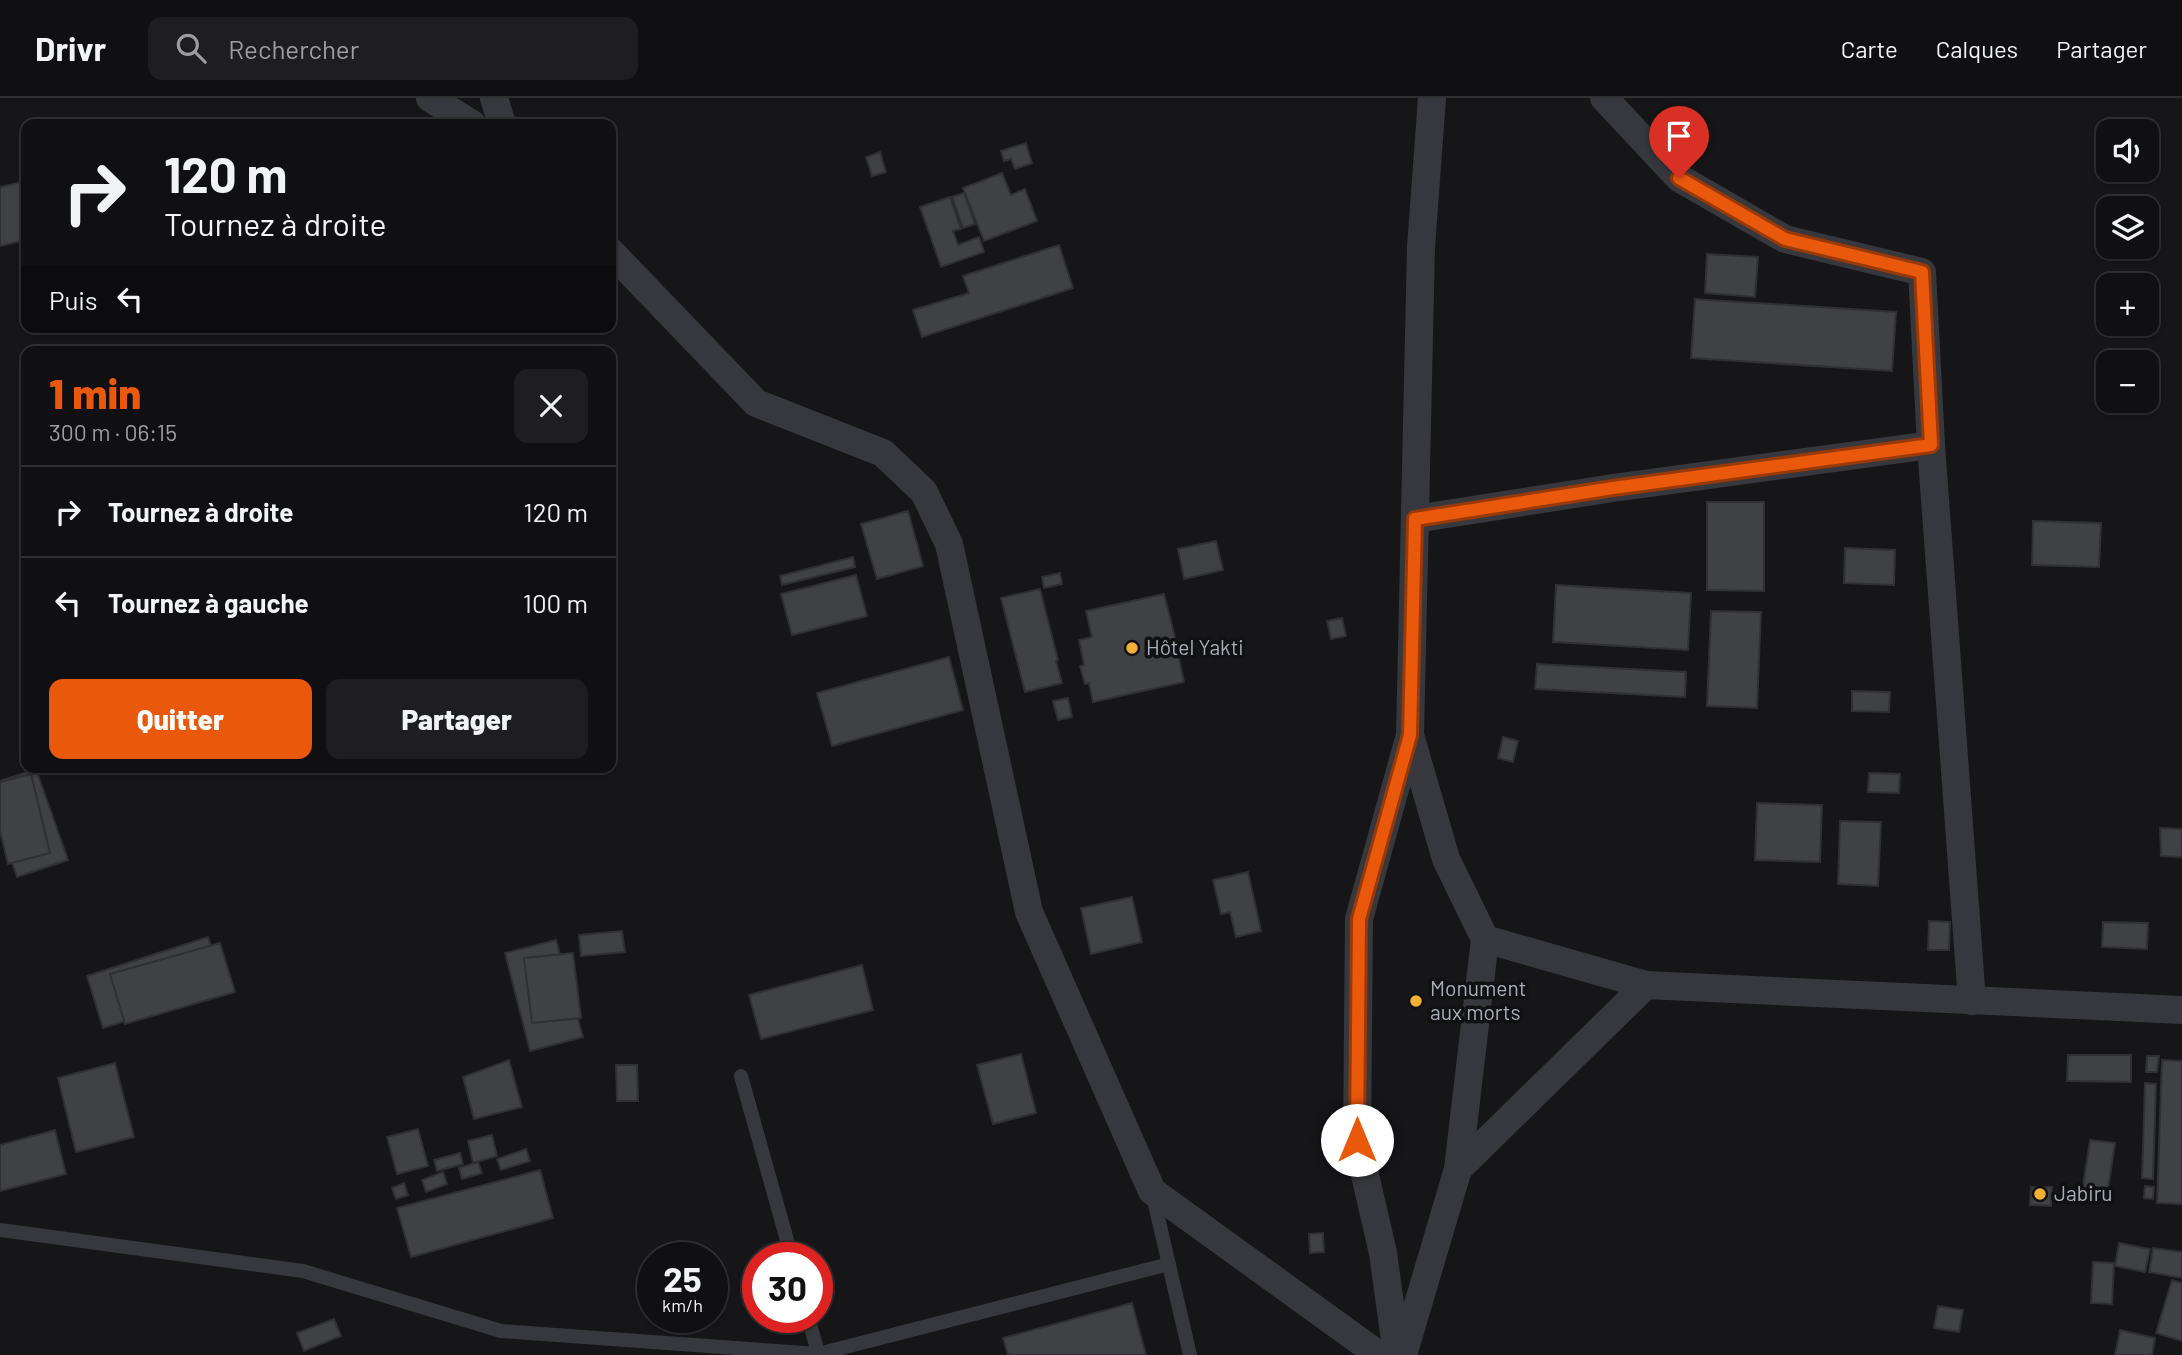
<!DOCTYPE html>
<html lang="fr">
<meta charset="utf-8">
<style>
body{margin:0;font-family:Barlow,sans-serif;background:#1e1e20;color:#f1f3f6;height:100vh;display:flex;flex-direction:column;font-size:26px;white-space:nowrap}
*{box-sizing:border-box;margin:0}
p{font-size:23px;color:#9c9d9f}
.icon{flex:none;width:38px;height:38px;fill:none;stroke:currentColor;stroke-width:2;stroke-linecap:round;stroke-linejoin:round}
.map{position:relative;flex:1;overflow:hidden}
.drawer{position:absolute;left:21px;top:248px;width:595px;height:427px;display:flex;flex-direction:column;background:#101012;border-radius:14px;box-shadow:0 2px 5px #0004,0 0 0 2px #303032}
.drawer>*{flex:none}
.hud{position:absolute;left:21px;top:21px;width:595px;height:214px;border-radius:14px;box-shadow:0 2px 5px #0004,0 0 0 2px #303032;background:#101012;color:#f1f3f6;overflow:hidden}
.fabs{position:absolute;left:2096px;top:21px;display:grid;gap:14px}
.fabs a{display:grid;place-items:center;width:63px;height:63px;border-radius:14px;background:#101012;box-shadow:0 2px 5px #0004,0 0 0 2px #303032;font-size:35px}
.speed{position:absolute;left:637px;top:1144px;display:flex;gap:14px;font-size:35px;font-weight:700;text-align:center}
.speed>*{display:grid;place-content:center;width:91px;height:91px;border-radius:50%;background:#101012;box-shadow:0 2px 5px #0004,0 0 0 2px #303032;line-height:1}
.speed small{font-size:18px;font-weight:400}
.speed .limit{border:10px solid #d22;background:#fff;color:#111}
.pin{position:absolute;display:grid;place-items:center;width:60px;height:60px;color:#fff;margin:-72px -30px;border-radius:50% 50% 50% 0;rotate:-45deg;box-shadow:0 0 7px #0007}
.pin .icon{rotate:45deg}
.me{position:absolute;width:77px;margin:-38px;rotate:0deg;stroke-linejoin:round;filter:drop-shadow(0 0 5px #0008)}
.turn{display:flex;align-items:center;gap:24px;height:147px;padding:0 28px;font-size:32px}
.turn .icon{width:91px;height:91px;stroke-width:2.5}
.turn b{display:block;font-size:49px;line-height:60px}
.then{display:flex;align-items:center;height:66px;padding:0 28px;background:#0003;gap:14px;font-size:26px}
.round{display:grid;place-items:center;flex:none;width:74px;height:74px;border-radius:14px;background:#1e1e20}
.head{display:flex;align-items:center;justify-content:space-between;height:119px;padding:0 28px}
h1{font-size:42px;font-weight:800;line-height:52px;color:#ea580c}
.primary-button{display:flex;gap:14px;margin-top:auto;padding:14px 28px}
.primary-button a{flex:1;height:80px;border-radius:14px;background:#ea580c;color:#fff;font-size:28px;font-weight:800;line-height:80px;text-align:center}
.primary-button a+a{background:#1e1e20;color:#f1f3f6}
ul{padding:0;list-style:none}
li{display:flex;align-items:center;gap:21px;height:91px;padding:0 28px;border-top:2px solid #303032}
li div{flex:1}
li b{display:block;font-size:26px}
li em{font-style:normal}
header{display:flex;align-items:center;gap:42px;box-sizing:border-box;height:98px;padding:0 35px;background:#101012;border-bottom:2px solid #303032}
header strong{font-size:33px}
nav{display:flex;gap:38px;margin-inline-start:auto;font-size:24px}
.search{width:490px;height:63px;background:#1e1e20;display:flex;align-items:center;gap:18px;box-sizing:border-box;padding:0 24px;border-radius:14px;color:#9c9d9f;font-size:26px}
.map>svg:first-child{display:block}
</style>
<header>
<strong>Drivr</strong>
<div class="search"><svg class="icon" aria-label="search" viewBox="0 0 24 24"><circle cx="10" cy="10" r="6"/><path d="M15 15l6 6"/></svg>Rechercher</div>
<nav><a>Carte</a><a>Calques</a><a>Partager</a></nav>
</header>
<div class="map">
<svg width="2182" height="1257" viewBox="0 0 2182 1257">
<rect width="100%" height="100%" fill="#161618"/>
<!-- building -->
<g fill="#404145" stroke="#303034" stroke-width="2">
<polygon points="1026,45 1032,65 1015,71 1011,61 1004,63 1001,53"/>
<polygon points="880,54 886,74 872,78 866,59"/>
<polygon points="1002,75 1011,97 1025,91 1037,123 984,143 963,90"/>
<polygon points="26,83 26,142 0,148 0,89"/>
<polygon points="964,95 975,126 963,130 952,99"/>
<polygon points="950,99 961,131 953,133 958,147 979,139 984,154 941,169 920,109"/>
<polygon points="1059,147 1073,190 922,239 913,212 969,195 963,178"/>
<polygon points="1707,156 1758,159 1755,199 1705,195"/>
<polygon points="1695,201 1896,214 1892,273 1691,260"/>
<polygon points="1707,404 1764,404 1764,493 1707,492"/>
<polygon points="908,413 923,468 877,481 861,426"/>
<polygon points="2033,423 2101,425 2099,469 2032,467"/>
<polygon points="1216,443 1223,472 1184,481 1178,451"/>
<polygon points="1845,450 1895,452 1894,487 1844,485"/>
<polygon points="853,459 855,469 782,487 780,478"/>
<polygon points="1060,475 1062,486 1044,490 1042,479"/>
<polygon points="856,477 867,518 792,537 781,496"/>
<polygon points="1556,487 1691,495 1688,552 1553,544"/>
<polygon points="1040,491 1058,562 1056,563 1062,585 1025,594 1001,500"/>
<polygon points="1164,496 1176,543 1167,545 1169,553 1177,551 1184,584 1093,604 1089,585 1085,586 1080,568 1084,567 1079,542 1092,539 1086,513"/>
<polygon points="1711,513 1761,514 1757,610 1707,608"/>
<polygon points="1342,520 1346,538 1331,541 1327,523"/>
<polygon points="949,559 963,612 832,648 817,595"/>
<polygon points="1537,566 1686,574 1685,599 1535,591"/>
<polygon points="1852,593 1890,594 1889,614 1852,613"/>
<polygon points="1068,600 1072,619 1058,622 1053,603"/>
<polygon points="1503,639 1518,643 1513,664 1498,660"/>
<polygon points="36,671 68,762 17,779 0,729 0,683"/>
<polygon points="1869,675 1900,676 1899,695 1868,694"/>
<polygon points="31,676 50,755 8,766 0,733 0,684"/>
<polygon points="1757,705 1822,707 1820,764 1755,762"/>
<polygon points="1840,723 1881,724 1878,788 1838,786"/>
<polygon points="2160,730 2182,731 2182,759 2161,758"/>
<polygon points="1248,774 1261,833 1236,839 1230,814 1221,816 1213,782"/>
<polygon points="1132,799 1142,844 1091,856 1081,810"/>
<polygon points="1929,823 1950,824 1949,852 1928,852"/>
<polygon points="2103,824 2148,825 2147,851 2102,849"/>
<polygon points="622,833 625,854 581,858 579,837"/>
<polygon points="208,839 225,892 103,930 87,878"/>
<polygon points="556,842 583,939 530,953 505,855"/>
<polygon points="220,845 235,894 125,926 110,876"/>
<polygon points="573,855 581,920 532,925 524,860"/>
<polygon points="862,867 873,912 761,941 749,897"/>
<polygon points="1021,956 1036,1015 993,1026 977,967"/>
<polygon points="2068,957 2131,957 2131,984 2067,983"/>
<polygon points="2147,958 2159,958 2157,974 2146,974"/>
<polygon points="509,962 522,1009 474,1021 463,979"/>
<polygon points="2162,962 2182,963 2182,1106 2157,1105"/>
<polygon points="115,965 134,1039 76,1054 58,980"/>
<polygon points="616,967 637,967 638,1003 617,1003"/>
<polygon points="2145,985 2156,986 2153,1081 2142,1080"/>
<polygon points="418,1031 428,1068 397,1076 387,1039"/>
<polygon points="55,1032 66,1076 0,1093 0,1047"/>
<polygon points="492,1037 497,1058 473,1065 468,1043"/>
<polygon points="2090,1042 2115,1045 2107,1098 2082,1095"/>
<polygon points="526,1051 530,1063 501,1072 497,1061"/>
<polygon points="460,1055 463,1066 437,1073 434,1062"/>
<polygon points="478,1064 482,1075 462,1081 459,1070"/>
<polygon points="540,1072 553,1120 411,1159 397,1110"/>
<polygon points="443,1074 447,1086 426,1094 422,1082"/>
<polygon points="404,1085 408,1097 396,1101 392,1090"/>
<polygon points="2145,1088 2154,1089 2153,1101 2144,1100"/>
<polygon points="2031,1089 2052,1089 2051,1108 2030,1107"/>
<polygon points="1323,1135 1324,1154 1310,1155 1309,1136"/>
<polygon points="2119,1145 2150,1151 2145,1174 2115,1168"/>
<polygon points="2153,1150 2182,1154 2182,1180 2149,1174"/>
<polygon points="2093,1164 2114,1165 2112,1206 2091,1205"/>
<polygon points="2172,1182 2182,1185 2182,1243 2156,1235"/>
<polygon points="1132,1205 1146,1257 1008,1257 1003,1240"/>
<polygon points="1938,1208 1963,1212 1959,1234 1934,1230"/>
<polygon points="334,1221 341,1238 304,1253 297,1235"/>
<polygon points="2120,1232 2155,1240 2152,1257 2115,1257"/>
</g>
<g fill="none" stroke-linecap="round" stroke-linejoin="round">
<!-- lane -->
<g stroke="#37383d" stroke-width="14">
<polyline points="741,978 792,1160"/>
<polyline points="1153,1098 1190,1257"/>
<polyline points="0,1132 303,1173 501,1233 818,1256 1169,1166"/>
<polyline points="808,1220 819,1257"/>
</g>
<!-- street -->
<g stroke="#37383d" stroke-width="28">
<polyline points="430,0 472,26"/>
<polyline points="494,0 502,26"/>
<polyline points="1604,0 1679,80 1785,141 1922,174 1931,347 1972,903"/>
<polyline points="611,154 756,305 883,355 924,394 949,446 1029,814 1152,1093 1379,1257"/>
<polyline points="1415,421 1613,390 1931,347"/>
<polyline points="1485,841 1646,887"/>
<polyline points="1458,1071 1646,887 2182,912"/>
<polyline points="1397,1257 1383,1155 1357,1042 1359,821 1410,637 1421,149 1432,0"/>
<polyline points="1403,1257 1458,1071 1485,841 1446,761 1410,637"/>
</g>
</g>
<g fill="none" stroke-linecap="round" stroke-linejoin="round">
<defs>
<polyline id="route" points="1357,1042 1359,821 1410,637 1415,421 1613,390 1931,347 1922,174 1785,141 1679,80"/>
</defs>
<!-- route casing -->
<use href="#route" stroke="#983908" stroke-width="18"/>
<!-- route -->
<use href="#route" stroke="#ea580c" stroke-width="12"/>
</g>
<!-- markers -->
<g fill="#f2b134" stroke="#111113" stroke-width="2.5">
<circle cx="1132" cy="550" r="7"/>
<circle cx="1416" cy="903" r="7"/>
<circle cx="2040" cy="1096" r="7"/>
</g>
<g text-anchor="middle" stroke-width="7" stroke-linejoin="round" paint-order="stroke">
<!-- poi labels -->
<g font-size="21" fill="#a8adb8" stroke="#111113" text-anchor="start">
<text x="1146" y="557">Hôtel Yakti</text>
<text x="1430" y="898">Monument<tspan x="1430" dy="24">aux morts</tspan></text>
<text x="2054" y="1103">Jabiru</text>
</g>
</g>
</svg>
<div class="fabs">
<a><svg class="icon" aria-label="sound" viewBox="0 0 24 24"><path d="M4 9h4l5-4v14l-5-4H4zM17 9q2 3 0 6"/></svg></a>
<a><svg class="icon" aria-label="layers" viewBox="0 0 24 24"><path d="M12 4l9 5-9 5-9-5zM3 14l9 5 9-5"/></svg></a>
<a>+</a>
<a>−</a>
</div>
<div class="speed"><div>25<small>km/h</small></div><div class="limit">30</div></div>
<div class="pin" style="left:1679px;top:80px;background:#d93025"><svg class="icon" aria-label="arrive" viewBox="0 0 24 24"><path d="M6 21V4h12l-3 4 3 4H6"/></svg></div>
<svg class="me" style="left:1357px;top:1042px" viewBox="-20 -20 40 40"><circle r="19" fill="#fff"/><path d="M0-13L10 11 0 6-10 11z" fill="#ea580c"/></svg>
<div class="hud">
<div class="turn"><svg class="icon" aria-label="right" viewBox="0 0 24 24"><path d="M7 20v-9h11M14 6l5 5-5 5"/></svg><div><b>120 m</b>Tournez à droite</div></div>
<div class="then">Puis<svg class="icon" aria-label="left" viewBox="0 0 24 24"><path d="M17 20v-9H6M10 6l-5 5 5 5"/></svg></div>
</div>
<section class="drawer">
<div class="head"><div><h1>1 min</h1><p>300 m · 06:15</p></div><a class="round"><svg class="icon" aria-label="close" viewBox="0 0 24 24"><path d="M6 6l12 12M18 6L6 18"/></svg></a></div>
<ul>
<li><svg class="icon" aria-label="right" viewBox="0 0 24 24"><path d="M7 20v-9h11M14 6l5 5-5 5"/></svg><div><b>Tournez à droite</b></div><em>120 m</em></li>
<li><svg class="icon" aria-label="left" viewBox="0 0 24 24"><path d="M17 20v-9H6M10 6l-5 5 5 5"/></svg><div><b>Tournez à gauche</b></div><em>100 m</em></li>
</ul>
<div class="primary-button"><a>Quitter</a><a>Partager</a></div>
</section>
</div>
